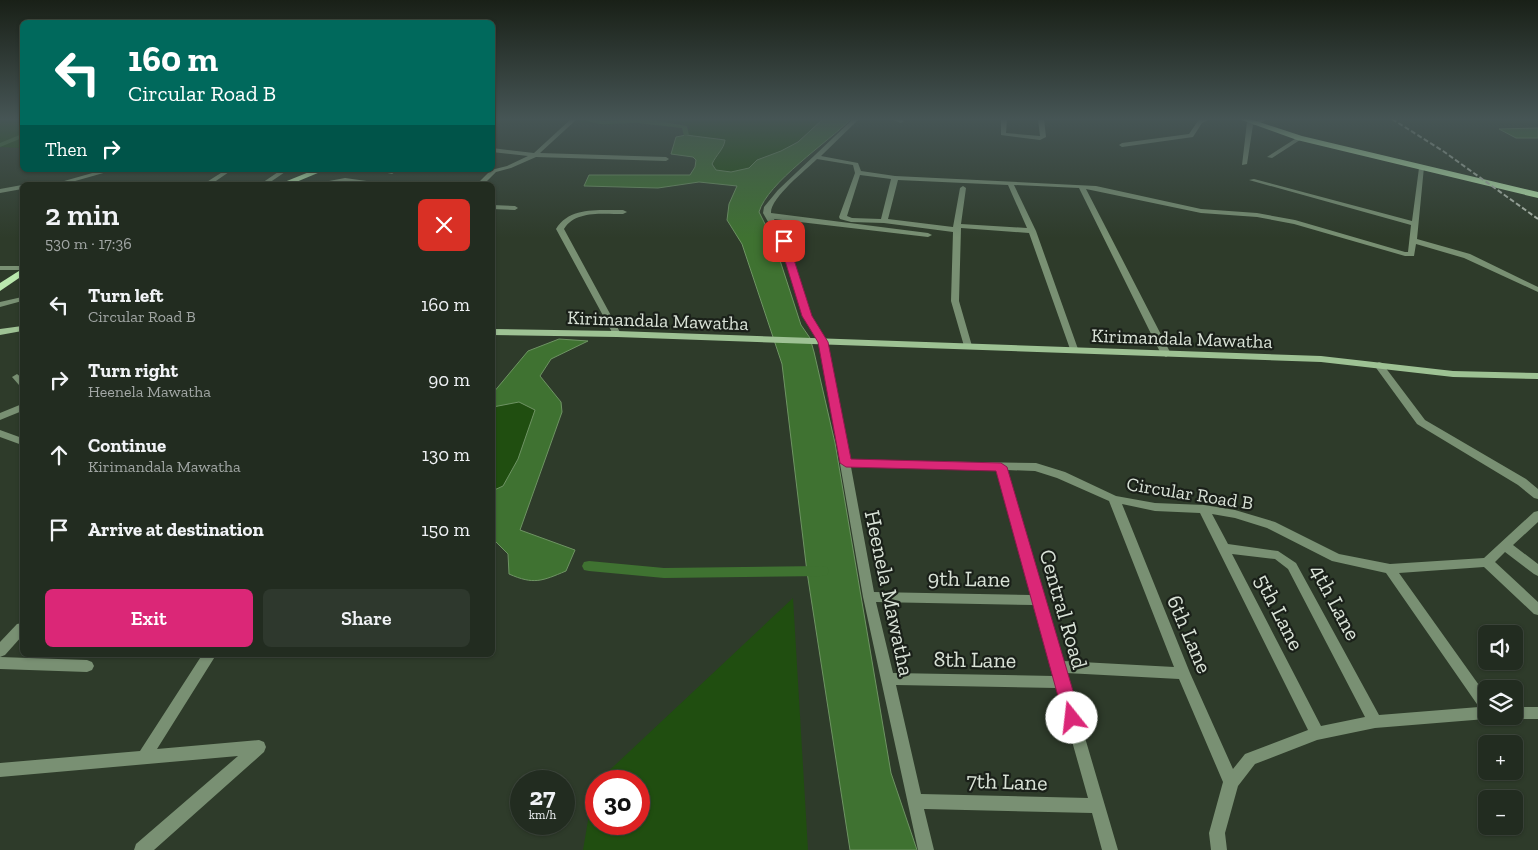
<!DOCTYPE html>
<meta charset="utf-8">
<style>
body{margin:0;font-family:"Zilla Slab",serif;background:#2e382d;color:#f1f3f6;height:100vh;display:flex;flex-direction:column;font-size:19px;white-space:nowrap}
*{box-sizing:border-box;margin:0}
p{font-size:16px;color:#a2a7a5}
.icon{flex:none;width:28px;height:28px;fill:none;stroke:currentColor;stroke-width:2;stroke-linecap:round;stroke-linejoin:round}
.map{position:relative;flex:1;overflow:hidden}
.details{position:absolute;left:20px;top:182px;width:475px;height:475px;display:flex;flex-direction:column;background:#222c20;border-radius:8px;box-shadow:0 1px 4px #0004,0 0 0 1px #3f483e}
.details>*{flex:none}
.top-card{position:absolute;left:20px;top:20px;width:475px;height:152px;border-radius:8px;box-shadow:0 1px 4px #0004,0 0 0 1px #3f483e;background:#00695c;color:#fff;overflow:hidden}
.controls{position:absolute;left:1478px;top:625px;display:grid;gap:10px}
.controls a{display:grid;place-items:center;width:45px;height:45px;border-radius:8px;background:#222c20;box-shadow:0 1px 4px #0004,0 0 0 1px #3f483e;font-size:25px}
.speed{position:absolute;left:510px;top:770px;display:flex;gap:10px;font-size:25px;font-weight:700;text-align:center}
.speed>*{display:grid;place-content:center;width:65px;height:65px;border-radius:50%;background:#222c20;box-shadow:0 1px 4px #0004,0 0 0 1px #3f483e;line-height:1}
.speed small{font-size:12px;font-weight:400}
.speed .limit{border:8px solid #d22;background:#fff;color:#111}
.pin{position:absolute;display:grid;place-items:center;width:42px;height:42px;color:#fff;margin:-21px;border-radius:10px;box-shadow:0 2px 8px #0006}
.me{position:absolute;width:55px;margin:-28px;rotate:344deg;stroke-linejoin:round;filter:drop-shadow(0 0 4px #0008)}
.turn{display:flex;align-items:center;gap:18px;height:105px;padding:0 25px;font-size:22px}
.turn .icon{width:65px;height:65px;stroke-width:2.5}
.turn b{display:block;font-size:35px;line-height:42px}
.then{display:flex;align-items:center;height:48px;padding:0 25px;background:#0003;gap:10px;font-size:19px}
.round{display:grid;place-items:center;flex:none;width:52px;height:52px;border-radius:8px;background:#2e382d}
.summary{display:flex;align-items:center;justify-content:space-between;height:85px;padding:0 25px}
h1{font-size:30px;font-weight:600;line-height:38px}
.cta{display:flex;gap:10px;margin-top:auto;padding:10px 25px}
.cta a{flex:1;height:58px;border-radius:8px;background:#db2777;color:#fff;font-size:20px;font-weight:600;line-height:58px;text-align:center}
.cta a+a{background:#2e382d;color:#f1f3f6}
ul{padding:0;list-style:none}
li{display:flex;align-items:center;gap:15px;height:75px;padding:0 25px}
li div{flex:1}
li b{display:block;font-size:19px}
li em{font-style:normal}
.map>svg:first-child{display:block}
</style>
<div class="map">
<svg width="1538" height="850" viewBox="0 0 1538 850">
<rect width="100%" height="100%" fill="#2e3b2a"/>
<!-- green -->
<g fill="#204e10">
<polygon points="0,119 22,119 22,148 0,147"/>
<path d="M583,119H823L798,141L781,151L758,159L749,168L731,172L716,170L712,163L716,154L724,146L720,138H698L686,135L690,127C676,118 635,123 617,123L610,125L580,122Z"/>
<polygon points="519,402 535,410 518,459 503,486 493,491 493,407"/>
<polygon points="793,598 808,850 583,850 594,785 596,783 596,824 639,824 639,781 598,781"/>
</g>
<!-- water -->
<g fill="#3f7231" stroke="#6e9463">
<path d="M823,119H851C828,142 767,183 759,212L774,242L801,325L810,338L814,352L835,443L891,773L917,850H850L807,572L782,364L742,244L727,220L729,204L737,186L699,182L658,188L584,186L589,175H690L695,167L696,160L693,157L671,154L676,137L686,135L725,140C724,149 716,155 712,164L716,170L731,172L749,168L757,160L781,151L798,142Z"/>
<polygon points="1538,128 1538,138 1516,138 1499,129"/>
<path d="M559,339L588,341L551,359L540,376L561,402L562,412L520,530L575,550L566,571C542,581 534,585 509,574L508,554L493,539L492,491L503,486L518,459L535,410L519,402L493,407V393L528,351Z"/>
</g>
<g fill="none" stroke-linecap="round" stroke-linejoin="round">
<!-- canal -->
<g fill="#3f7231" fill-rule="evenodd">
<polygon points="587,119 605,121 646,119 687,126 689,135 684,136 682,128 638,123 600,124 590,122"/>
<polygon points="22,134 22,138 0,147 0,143"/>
<polygon points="589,561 664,568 822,566 827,567 829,571 827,575 822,576 664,578 589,571 584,570 582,566 584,562"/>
</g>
<!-- minor -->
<g fill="#799073" fill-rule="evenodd">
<polygon points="571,119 577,119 540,153 666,157 669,159 666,161 536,157 511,168 496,172 483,185 476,185 491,170 507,166 528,156 492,152 492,148 534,153"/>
<path d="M853,119H859L821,156L858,163L861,171L895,176L1096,186L1201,209L1257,213L1295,220L1405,252H1408L1411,225L1249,180L1254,179L1412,221L1419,168L1424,167L1417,239L1470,254L1538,287V292L1464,258L1416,244L1414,256H1405L1294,224L1257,217L1201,213L1086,189L1171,354L1166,357L1161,354L1079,188L1014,185L1036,231L1078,349L1074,352L1070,349L1029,233L961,228L959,301L972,346L968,349L964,346L951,301L953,232L884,223L851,222L840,219L839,217L855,173L853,165L817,159C806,170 770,198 771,213L928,233L932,235L928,237L774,219L787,241L811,316L827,342L849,460L1036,463L1065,472L1116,496L1155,503L1204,505L1235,510L1275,522L1339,554L1390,564L1484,558L1534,512L1538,511V522L1513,545L1538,564V576L1534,574L1505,552L1495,562L1538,602V615L1534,614L1484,567L1399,573L1486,695V716H1492L1491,717L1486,719L1375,728L1317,740L1255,764L1238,786L1225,833L1227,850H1211L1209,833L1223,782L1179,679L1066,673L1118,850H1102L1092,813L924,809L934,850H918L863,597L819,342L803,316L779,241L763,213L764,207L778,190ZM860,175L891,179L881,219L852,218L847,216ZM898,180L1008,185L1027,228L961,224L966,188L963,186L960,188L953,227L888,219ZM851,467L996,470L1031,595L874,592ZM1007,470L1035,471L1057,478L1109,501L1174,667L1063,661ZM1122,504L1155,511L1200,513L1308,730L1245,754L1233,769L1190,673ZM1212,514L1235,518L1267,528L1332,561L1386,573L1479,707L1379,715L1296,563L1278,551L1228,544ZM1232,554L1275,559L1288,569L1365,717L1321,726ZM876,602L1034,605L1054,676L893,673ZM896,685L1057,688L1088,798L921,794Z"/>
<polygon points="891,119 900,119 904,121 901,123"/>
<polygon points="1001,119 1007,119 1006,133 1040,136 1038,119 1044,119 1046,137 1040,140 1001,135"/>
<polygon points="1202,119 1210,119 1202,123 1193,137 1122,147 1119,145 1122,143 1189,134 1198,121"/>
<polygon points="1260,119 1267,119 1257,125 1253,125 1247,164 1242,165 1247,122 1250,120 1253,123"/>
<polygon points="1298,137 1303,138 1272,158 1267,157"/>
<polygon points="281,170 288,170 266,185 259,185"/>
<polygon points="374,170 392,170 395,172 392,174"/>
<polygon points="224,171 229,172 210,185 202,185"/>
<polygon points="345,178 381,183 384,185 345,182 323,185 329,181"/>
<polygon points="157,182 159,183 160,185 154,185"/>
<polygon points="492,205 515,206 518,208 515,210 492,209"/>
<path d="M607,210H623L627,212L623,214C604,214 575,210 564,229L621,334L617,337L613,334L556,229C567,211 587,210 607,210Z"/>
<rect x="0" y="266" width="22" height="4"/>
<polygon points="22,297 22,301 0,307 0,302"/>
<polygon points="17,374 22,378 22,386 19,385 12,377"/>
<polygon points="22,404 22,411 0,420 0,413"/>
<polygon points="0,430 22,438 22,445 0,437"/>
<polygon points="22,623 22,636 5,655 0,657 0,642 17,624"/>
<polygon points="202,655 216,655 157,749 259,740 264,742 266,747 264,752 154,850 134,850 136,844 238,756 0,777 0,763 140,751"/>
<polygon points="0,657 87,660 92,662 94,666 92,670 87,672 0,669"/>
<polygon points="1514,707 1538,707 1538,719 1514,719 1509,717 1508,716 1514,716"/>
</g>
<!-- tertiary -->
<g fill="#799073" fill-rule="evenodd">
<polygon points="103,170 114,170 61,185 50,185"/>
<polygon points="22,185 22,189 0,193 0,189"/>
<polygon points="1379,362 1382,363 1425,420 1526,479 1538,489 1538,499 1534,498 1518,485 1417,424 1374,365"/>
</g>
<!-- secondary -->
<g fill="#9ec294" fill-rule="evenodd">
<polygon points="22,326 22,331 0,335 0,329"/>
<polygon points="492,329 617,331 1321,356 1453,371 1538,373 1538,379 1453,377 1321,362 617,337 492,335"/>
</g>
<!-- primary -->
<g fill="#bae9ae" fill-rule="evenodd">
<polygon points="1239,119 1250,119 1302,136 1538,192 1538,198 1297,140"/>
<polygon points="314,170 325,170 289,185 277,185"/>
<polygon points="22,269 22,276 0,291 0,283"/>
</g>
<!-- rail -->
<polyline stroke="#b1bbae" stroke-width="2" stroke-dasharray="5 2.5" stroke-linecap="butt" points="1392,119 1443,151 1538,219"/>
</g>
<!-- sky -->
<linearGradient id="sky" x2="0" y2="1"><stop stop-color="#192017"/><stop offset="0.5" stop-color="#465555"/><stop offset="1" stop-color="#465555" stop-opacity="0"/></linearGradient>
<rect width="1538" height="238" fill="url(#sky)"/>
<!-- route -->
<polygon fill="#db2777" stroke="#8e194d" points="784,238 788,241 812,316 828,342 851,459 1001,463 1007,467 1081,718 1078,723 1072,725 1067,723 1064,718 996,471 846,467 840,463 818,342 802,316 779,241"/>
<g text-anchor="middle" stroke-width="4.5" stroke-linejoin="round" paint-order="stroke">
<!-- street labels -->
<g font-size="19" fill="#dae3d8" stroke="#1a2019">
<text transform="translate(658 320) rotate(2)" y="7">Kirimandala Mawatha</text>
<text transform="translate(1182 338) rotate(2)" y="7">Kirimandala Mawatha</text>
<text transform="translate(1190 493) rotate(9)" y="7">Circular Road B</text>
</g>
<!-- near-street labels -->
<g font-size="22" fill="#dae3d8" stroke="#1a2019">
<text transform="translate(969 578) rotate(1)" y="8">9th Lane</text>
<text transform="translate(890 593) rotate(78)" y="8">Heenela Mawatha</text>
<text transform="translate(1336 602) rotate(62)" y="8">4th Lane</text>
<text transform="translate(1064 609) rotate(74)" y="8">Central Road</text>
<text transform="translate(1280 612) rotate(63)" y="8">5th Lane</text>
<text transform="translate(1190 634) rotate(67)" y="8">6th Lane</text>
<text transform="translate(975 659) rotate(1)" y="8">8th Lane</text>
<text transform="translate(1007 781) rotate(2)" y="8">7th Lane</text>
</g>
</g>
</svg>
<div class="controls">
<a><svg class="icon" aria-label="sound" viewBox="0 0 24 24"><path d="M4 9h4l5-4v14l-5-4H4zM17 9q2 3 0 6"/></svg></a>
<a><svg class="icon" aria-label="layers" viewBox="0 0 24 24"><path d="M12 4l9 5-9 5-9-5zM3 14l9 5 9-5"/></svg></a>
<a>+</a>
<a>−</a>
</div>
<div class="speed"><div>27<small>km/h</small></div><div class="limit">30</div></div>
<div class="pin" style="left:784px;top:241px;background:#d93025"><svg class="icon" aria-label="arrive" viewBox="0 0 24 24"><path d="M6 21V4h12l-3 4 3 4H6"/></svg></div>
<svg class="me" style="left:1072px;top:718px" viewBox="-20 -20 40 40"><circle r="19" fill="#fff"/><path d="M0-13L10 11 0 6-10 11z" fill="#db2777"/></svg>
<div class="top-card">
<div class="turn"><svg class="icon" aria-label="left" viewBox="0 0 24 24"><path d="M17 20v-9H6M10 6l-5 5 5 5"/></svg><div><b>160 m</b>Circular Road B</div></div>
<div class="then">Then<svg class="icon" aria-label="right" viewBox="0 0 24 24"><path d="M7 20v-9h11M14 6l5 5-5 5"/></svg></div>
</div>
<section class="details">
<div class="summary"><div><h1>2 min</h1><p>530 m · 17:36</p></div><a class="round" style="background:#d93025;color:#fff"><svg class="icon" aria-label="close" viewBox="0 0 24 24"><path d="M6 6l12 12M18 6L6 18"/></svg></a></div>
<ul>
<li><svg class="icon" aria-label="left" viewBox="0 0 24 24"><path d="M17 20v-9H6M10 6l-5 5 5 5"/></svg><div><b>Turn left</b><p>Circular Road B</p></div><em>160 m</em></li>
<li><svg class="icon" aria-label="right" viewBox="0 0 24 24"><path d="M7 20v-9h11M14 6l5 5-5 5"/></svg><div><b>Turn right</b><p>Heenela Mawatha</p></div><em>90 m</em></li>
<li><svg class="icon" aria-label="ahead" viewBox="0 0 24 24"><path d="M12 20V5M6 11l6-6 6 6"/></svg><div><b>Continue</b><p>Kirimandala Mawatha</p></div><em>130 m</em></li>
<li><svg class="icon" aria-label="arrive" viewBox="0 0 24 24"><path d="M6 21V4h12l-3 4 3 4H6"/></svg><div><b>Arrive at destination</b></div><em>150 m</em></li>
</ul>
<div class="cta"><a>Exit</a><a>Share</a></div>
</section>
</div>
